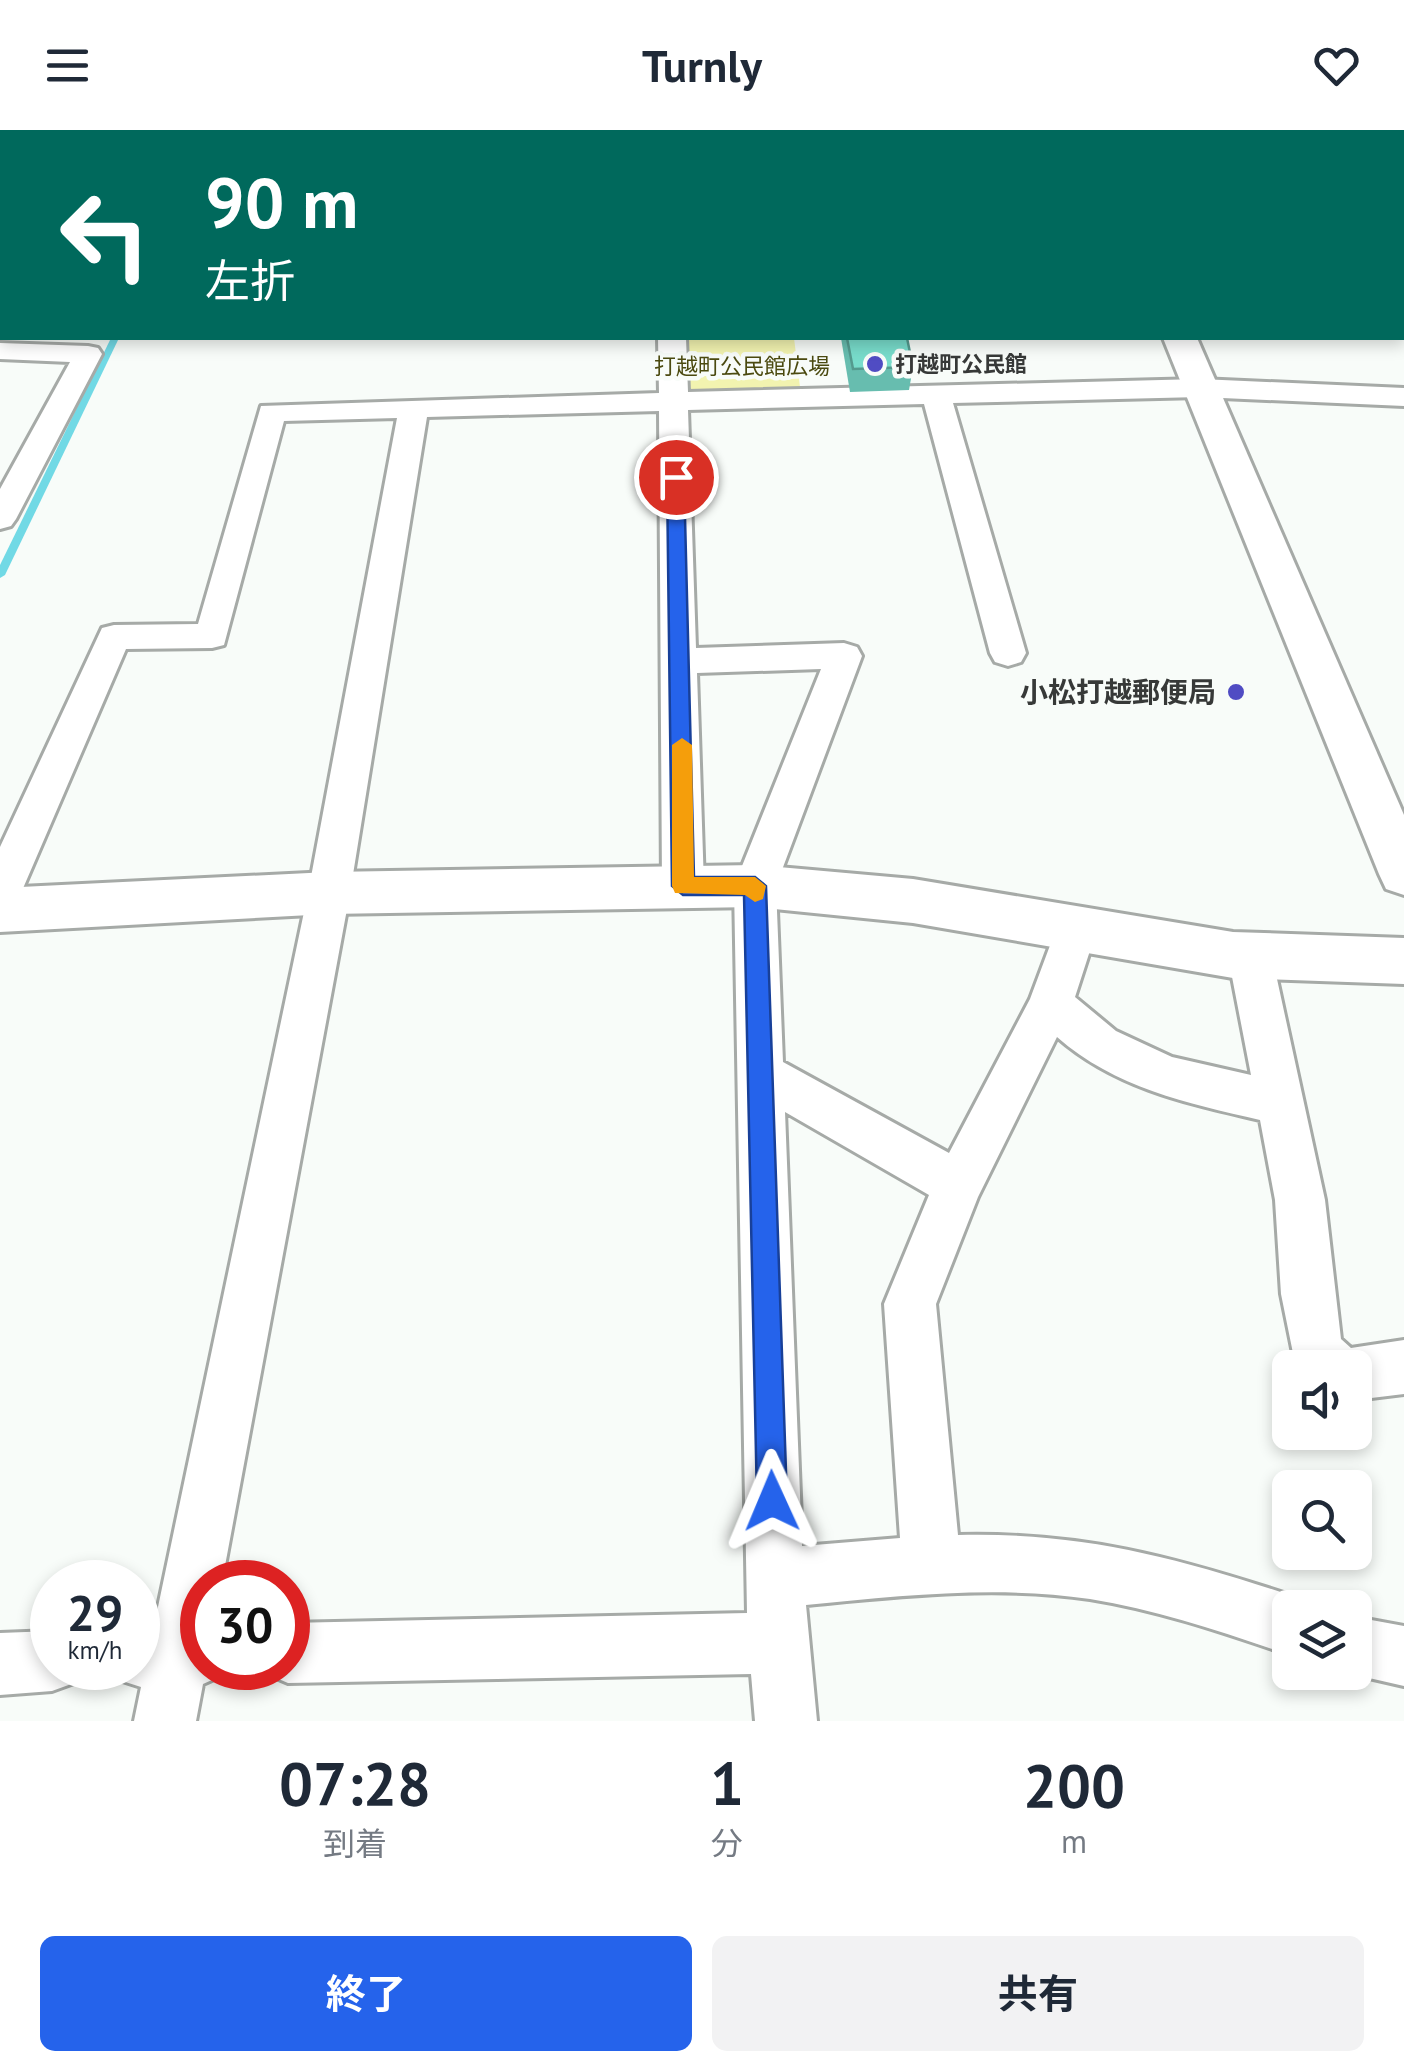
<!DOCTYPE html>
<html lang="ja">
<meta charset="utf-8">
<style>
body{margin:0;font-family:"PT Sans","Noto Sans JP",sans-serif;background:#f2f2f3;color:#1f2937;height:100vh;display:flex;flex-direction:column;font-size:38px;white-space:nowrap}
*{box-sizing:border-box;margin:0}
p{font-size:32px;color:#747a83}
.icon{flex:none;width:55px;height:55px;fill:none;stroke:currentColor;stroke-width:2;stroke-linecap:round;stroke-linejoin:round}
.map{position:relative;height:1591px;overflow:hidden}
.sheet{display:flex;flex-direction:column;background:#fff;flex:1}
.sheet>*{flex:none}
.banner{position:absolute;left:0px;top:0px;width:1405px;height:210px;box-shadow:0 5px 15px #0003;background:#00695c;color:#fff;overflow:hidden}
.controls{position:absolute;left:1272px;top:1220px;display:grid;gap:20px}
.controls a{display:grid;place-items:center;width:100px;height:100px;border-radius:15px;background:#fff;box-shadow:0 5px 15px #0003;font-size:50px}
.speed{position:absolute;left:30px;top:1430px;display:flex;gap:20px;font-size:50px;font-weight:700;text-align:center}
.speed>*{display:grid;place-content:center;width:130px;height:130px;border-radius:50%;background:#fff;box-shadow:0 5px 15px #0003;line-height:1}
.speed small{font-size:25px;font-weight:400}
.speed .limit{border:15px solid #d22;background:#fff;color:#111}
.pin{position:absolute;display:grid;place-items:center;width:85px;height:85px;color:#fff;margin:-42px;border:5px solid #fff;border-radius:50%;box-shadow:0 2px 10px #0007}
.me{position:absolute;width:110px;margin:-55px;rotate:359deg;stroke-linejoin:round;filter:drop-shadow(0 0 8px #0008)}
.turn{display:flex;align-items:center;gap:35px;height:210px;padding:0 40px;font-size:45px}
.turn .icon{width:130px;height:130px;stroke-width:2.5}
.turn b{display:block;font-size:70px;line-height:85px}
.eta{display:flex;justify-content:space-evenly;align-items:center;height:170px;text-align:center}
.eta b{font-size:60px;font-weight:700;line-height:70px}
.button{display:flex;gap:20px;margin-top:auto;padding:20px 40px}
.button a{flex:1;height:115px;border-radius:15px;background:#2563eb;color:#fff;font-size:40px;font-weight:700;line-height:115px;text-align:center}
.button a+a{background:#f2f2f3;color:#1f2937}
header{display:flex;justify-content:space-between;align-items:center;height:130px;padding:0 40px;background:#fff;font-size:45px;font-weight:700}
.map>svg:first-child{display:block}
</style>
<header><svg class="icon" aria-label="menu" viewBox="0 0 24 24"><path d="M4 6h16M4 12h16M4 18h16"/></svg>Turnly<svg class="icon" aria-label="heart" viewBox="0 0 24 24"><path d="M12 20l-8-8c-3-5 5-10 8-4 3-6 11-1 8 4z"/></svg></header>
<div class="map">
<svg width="1404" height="1591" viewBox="0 0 1404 1591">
<rect width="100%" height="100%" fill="#f8fcf9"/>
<!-- green -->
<polygon fill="#f2f3b0" points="686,208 794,208 801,265 686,266"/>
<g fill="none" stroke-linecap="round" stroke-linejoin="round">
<!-- stream -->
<g fill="#71d9e5" fill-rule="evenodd">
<polygon points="197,0 203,0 202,2 196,2"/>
<polygon points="111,208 119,208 5,445 0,448 0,435"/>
</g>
<defs>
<g id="minor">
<rect x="654" y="0" width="22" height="2"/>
<path d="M658,208H686L688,262L1200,249L1404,258V276L1200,267L953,273L1026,523L1021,532L1008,536L995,532L990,523L924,274L688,280L696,518L844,513L857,517L862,526L776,756L783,932L949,1023L1030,869L1061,786L1076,781L1091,786L1097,799L1075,867L1116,901L1172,927L1251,945L1228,826L1235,813L1250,807L1265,813L1272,826L1325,1070L1341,1209L1351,1218L1404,1210V1264L1355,1270V1238H1296L1281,1164L1275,1070L1260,990C1187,973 1115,958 1057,907L978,1067L936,1174L958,1405C1081,1402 1174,1427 1290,1465L1313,1478H1290V1525C1225,1503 1159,1480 1090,1469C996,1455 900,1466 806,1475L817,1591H755L751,1544L288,1553L267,1544L264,1538H288V1493L747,1483L734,756L821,539L697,543L704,756L698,768L683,773L668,768L662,756L659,281L427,287L350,763L222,1452H202V1538H227L223,1545L203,1554L196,1591H134L141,1557L116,1549L112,1538H138V1497L154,1496L308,763L397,288L284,291L224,515L212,518L126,519L21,763L15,775L0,780V717L102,498L114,495L198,494L261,276L659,263ZM785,982L929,1065L884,1174L900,1408L802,1416Z"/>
<polygon points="0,213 88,216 98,218 102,224 16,389 11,396 0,399 0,359 70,232 0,229"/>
<polygon points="1355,1487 1404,1496 1404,1556 1343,1542 1355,1542"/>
<polygon points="52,1501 52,1538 80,1538 74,1553 52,1561 0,1565 0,1503"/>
</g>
<g id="tertiary">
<polygon points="1071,0 1099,0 1100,2 1072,2"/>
<polygon points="2,23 2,42 0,43 0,24"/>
<polygon points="1163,208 1197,208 1404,685 1404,765 1386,759 1379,744"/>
<polygon points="755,735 913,749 1233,802 1404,808 1404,854 1233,848 913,793 755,777 329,784 0,802 0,758 329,742"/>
</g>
</defs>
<!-- minor casing -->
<use href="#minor" stroke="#a6aaa7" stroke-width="6"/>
<!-- tertiary casing -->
<use href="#tertiary" stroke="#a6aaa7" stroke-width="6"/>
<!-- minor -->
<use href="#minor" fill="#fff" fill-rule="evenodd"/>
<!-- tertiary -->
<use href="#tertiary" fill="#fff" fill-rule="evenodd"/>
</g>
<!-- wall -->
<polygon fill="#67bdaf" points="841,208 907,208 913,237 909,260 850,262"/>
<!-- building -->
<polygon fill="#78dccb" stroke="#549a8e" stroke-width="2.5" points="847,208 907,208 913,237 853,239"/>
<!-- route -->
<polygon fill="#2563eb" stroke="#184099" stroke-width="2.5" points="676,342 684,347 694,747 755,747 766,756 787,1371 783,1382 772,1386 761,1382 757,1371 744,765 683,765 672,756 667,347"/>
<!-- slow -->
<polygon fill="#f59e0b" points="682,608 692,615 694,747 755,747 766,756 763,769 755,772 745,765 675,763 672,756 672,615"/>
<!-- markers -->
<g fill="#504cc3" stroke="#f8fcf9" stroke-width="4">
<circle cx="875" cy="234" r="10"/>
<circle cx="1236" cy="562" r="10"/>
</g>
<g text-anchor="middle" stroke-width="9" stroke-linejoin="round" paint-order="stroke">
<!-- far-poi labels -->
<g font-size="22" font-weight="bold" fill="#373938" stroke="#f8fcf9" text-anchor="start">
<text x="895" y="242">打越町公民館</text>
</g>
<!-- far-park labels -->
<g font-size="22" fill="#4b4a10" stroke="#f8fcf9">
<text x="742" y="244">打越町公民館広場</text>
</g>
<!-- poi labels -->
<g font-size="28" font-weight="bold" fill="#373938" stroke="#f8fcf9" text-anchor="end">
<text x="1216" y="572">小松打越郵便局</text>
</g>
</g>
</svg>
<div class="controls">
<a><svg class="icon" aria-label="sound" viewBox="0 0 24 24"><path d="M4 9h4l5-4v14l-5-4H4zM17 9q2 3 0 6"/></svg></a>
<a><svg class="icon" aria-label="search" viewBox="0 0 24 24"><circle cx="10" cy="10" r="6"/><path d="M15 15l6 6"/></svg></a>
<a><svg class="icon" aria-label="layers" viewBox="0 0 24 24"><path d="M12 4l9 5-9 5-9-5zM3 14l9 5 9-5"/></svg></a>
</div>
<div class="speed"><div>29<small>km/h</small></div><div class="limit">30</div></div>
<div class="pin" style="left:676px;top:347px;background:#d93025"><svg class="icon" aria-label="arrive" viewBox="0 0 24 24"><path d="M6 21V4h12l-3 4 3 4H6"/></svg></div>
<svg class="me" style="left:772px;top:1371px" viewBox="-20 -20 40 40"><path d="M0-17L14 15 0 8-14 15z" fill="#2563eb" stroke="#fff" stroke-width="4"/></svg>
<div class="banner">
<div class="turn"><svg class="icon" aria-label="left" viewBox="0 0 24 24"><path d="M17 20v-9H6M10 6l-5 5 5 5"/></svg><div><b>90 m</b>左折</div></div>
</div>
</div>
<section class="sheet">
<div class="eta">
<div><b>07:28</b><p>到着</p></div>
<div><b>1</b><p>分</p></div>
<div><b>200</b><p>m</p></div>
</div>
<div class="button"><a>終了</a><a>共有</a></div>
</section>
